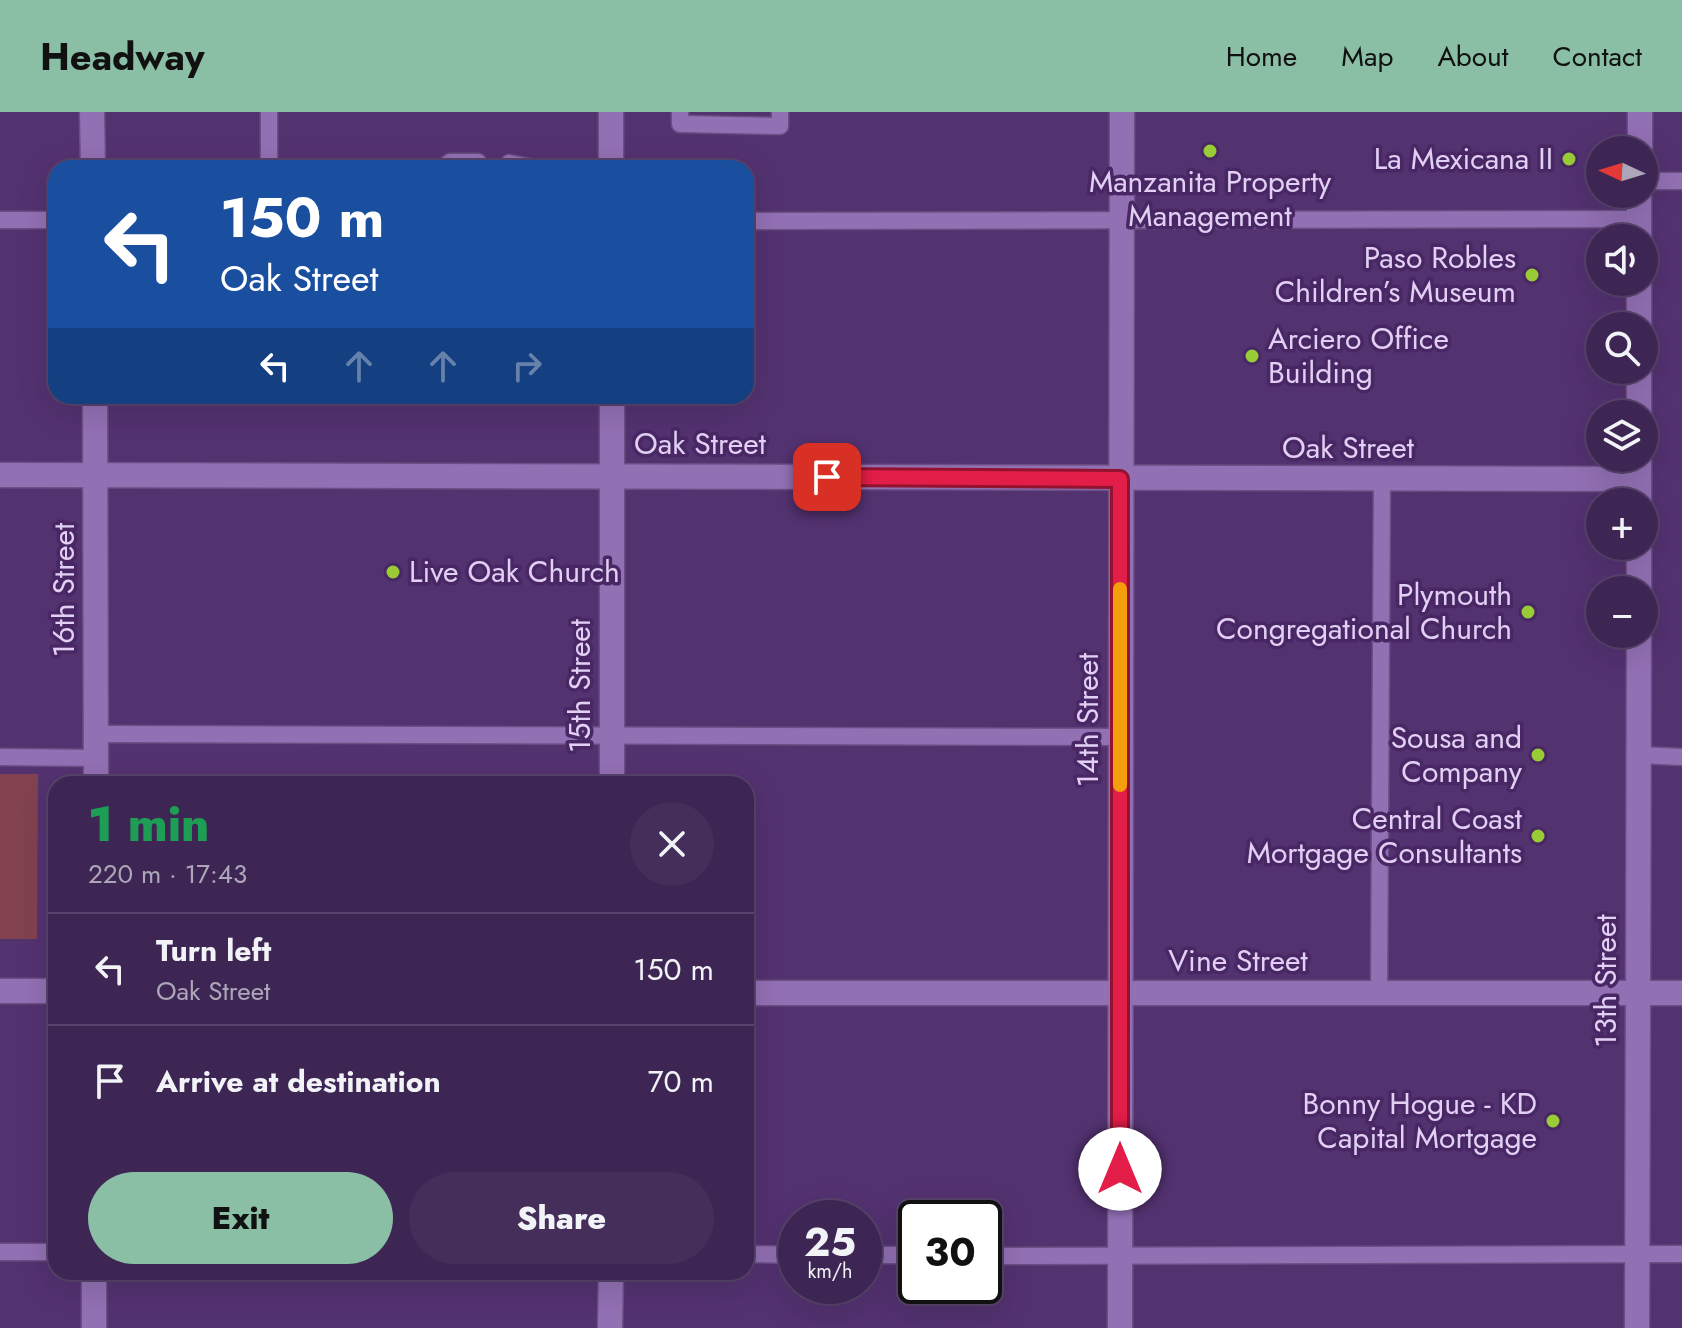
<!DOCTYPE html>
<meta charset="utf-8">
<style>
body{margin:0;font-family:Jost,sans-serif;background:#452e5a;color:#f1f3f6;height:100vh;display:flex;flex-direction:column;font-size:30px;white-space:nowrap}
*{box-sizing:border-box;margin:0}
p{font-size:26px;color:#ada5b8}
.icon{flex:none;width:44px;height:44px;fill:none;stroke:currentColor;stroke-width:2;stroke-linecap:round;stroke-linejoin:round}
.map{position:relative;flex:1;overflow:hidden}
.drawer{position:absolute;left:48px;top:664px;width:706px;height:504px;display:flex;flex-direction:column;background:#3e2654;border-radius:24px;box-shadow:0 8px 32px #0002,0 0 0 2px #57436b}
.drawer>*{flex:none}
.guide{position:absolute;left:48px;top:48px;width:706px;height:244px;border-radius:24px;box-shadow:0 8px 32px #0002,0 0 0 2px #57436b;background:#1a4fa0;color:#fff;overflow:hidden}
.needle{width:52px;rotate:274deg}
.buttons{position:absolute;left:1586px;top:24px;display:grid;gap:16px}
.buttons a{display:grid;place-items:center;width:72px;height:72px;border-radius:50%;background:#3e2654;box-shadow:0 8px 32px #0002,0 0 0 2px #57436b;font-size:40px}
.speed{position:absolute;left:778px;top:1088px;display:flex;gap:16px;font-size:40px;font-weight:700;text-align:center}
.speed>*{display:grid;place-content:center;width:104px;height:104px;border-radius:50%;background:#3e2654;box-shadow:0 8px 32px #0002,0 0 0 2px #57436b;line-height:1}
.speed small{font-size:20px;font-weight:400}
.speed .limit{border:4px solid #111;border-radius:12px;background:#fff;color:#111}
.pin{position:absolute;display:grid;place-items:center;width:68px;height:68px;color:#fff;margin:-34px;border-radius:16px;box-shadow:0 4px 12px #0006}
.me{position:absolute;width:88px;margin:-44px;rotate:0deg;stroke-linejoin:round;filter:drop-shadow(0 0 6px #0008)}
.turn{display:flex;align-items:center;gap:28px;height:168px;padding:0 40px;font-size:36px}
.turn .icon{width:104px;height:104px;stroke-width:2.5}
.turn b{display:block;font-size:56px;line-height:68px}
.lanes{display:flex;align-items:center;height:76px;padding:0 40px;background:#0003;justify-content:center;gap:40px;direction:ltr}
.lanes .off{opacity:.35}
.round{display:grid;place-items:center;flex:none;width:84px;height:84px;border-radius:42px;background:#452e5a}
.overview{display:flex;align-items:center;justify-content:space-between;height:136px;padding:0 40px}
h1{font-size:48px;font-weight:800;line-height:60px;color:#1e9e55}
.primary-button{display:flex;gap:16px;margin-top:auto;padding:16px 40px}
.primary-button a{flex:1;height:92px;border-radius:48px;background:#8abfa5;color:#111;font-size:32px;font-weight:800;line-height:92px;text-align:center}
.primary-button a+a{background:#452e5a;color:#f1f3f6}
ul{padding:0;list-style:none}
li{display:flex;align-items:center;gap:24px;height:112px;padding:0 40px;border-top:2px solid #57436b}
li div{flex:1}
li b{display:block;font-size:30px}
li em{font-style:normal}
header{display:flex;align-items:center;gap:48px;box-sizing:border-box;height:112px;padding:0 40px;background:#8abfa5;color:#111}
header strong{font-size:38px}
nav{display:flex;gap:44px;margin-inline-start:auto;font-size:28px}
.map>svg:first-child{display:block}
</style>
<header>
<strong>Headway</strong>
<nav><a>Home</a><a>Map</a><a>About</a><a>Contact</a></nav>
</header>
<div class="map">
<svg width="1682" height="1216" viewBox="0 0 1682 1216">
<rect width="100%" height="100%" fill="#533270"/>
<!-- green -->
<polygon fill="#824250" points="0,662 38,662 37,827 0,827"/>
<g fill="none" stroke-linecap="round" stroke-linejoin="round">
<defs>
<g id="lane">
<polyline points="269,0 269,56"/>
<polyline points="680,0 680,12 780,14 780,0"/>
<polyline points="509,51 535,56"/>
<polyline points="443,56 450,50 478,50"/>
<polyline points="1644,69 1682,69"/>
<polyline points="0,108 56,108"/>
<polyline points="746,109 1639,107"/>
<polyline points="97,622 1120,625"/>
<polyline points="1638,643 1682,645"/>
<polyline points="0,645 96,646"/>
<polyline points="1379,881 1382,368"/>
<polyline points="0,1140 56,1140"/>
<polyline points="746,1142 796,1143"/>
<polyline points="864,1143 916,1143"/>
<polyline points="984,1144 1682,1142"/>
</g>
<g id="street">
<polyline points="611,0 611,56"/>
<polyline points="0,363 1639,367"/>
<polyline points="612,672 612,284"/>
<polyline points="94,1160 94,1216"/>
<polyline points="610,1216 611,1160"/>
<polyline points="1120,1216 1122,0"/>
<polyline points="1637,1216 1638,881"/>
</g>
<g id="secondary">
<polyline points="92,0 93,56"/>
<polyline points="1640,38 1640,0"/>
<polyline points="1639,126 1639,82"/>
<polyline points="1639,214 1639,170"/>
<polyline points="95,284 96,672"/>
<polyline points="1639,302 1639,258"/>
<polyline points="1639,390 1639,346"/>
<polyline points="1639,478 1639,434"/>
<polyline points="0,879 56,879"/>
<polyline points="746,881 1682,881"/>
<polyline points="1638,881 1639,522"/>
</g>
</defs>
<!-- lane casing -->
<use href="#lane" stroke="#6b4e83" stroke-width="19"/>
<!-- street casing -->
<use href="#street" stroke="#6b4e83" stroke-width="27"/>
<!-- secondary casing -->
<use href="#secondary" stroke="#6b4e83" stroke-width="27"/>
<!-- lane -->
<use href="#lane" stroke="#9270b4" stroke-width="16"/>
<!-- street -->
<use href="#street" stroke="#9270b4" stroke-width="24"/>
<!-- secondary -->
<use href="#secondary" stroke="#9270b4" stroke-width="24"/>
</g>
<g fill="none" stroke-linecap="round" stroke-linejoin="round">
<defs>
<polyline id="route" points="827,365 1120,367 1120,1057"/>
</defs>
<!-- route casing -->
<use href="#route" stroke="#92132f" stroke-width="20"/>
<!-- route -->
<use href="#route" stroke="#e11d48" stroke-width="14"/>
<!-- slow -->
<polyline stroke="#f59e0b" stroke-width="14" points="1120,477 1120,673"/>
</g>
<!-- markers -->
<g fill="#99cb36" stroke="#482764" stroke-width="3">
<circle cx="1210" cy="39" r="8"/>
<circle cx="1569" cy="47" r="8"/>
<circle cx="1532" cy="163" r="8"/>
<circle cx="1252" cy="244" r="8"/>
<circle cx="393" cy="460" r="8"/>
<circle cx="1528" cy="500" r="8"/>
<circle cx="1538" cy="643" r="8"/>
<circle cx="1538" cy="724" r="8"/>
<circle cx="1553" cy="1009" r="8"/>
</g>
<g text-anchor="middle" stroke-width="7" stroke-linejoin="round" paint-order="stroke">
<!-- poi labels -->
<g font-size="30" fill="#e1d0f4" stroke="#482764" text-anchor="end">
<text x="1553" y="57">La Mexicana II</text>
<text x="1210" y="80" text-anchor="middle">Manzanita Property<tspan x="1210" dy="34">Management</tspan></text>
<text x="1516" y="156">Paso Robles<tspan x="1516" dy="34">Children’s Museum</tspan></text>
<text x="1268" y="237" text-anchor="start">Arciero Office<tspan x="1268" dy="34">Building</tspan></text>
<text x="409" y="470" text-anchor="start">Live Oak Church</text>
<text x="1512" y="493">Plymouth<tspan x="1512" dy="34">Congregational Church</tspan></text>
<text x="1522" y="636">Sousa and<tspan x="1522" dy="34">Company</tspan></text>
<text x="1522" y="717">Central Coast<tspan x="1522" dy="34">Mortgage Consultants</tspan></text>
<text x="1537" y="1002">Bonny Hogue - KD<tspan x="1537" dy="34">Capital Mortgage</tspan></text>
</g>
<!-- street labels -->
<g font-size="30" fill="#e1d0f4" stroke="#482764">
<text x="700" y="342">Oak Street</text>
<text x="1348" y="346">Oak Street</text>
<text transform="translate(64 478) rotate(-90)" y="10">16th Street</text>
<text transform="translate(580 574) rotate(-90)" y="10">15th Street</text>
<text transform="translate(1088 608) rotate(-90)" y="10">14th Street</text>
<text x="1238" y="859">Vine Street</text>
<text transform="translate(1606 869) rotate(-90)" y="10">13th Street</text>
</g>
</g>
</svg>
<div class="buttons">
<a><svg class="needle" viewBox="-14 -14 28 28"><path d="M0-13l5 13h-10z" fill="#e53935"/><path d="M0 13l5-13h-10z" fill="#ada5b8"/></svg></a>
<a><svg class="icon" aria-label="sound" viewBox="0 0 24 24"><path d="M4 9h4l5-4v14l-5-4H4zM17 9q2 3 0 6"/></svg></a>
<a><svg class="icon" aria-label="search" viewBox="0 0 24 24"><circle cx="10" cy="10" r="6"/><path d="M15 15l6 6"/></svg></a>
<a><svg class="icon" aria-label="layers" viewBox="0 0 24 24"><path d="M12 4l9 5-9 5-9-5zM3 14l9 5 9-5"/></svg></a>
<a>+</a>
<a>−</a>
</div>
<div class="speed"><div>25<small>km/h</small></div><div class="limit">30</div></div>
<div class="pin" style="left:827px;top:365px;background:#d93025"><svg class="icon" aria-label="arrive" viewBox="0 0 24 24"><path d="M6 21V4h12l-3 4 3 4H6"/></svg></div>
<svg class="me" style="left:1120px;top:1057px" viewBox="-20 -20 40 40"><circle r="19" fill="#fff"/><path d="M0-13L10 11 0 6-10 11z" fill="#e11d48"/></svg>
<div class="guide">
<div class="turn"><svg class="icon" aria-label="left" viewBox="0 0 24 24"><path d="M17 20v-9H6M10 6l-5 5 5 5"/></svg><div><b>150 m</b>Oak Street</div></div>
<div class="lanes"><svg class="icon" aria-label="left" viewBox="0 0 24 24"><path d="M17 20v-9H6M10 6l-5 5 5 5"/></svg><svg class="icon off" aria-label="ahead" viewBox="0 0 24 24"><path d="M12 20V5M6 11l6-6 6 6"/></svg><svg class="icon off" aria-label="ahead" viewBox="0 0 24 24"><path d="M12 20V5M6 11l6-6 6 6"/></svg><svg class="icon off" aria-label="right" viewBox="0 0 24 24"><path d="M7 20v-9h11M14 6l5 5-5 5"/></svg></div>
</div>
<section class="drawer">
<div class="overview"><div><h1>1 min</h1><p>220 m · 17:43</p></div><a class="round"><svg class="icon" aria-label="close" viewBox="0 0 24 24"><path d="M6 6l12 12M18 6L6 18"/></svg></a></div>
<ul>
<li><svg class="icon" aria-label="left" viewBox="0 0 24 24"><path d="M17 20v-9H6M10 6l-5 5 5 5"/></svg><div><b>Turn left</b><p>Oak Street</p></div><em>150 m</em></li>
<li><svg class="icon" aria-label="arrive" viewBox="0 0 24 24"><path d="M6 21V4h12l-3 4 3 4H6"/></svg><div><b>Arrive at destination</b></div><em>70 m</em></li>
</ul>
<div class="primary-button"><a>Exit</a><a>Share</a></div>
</section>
</div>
